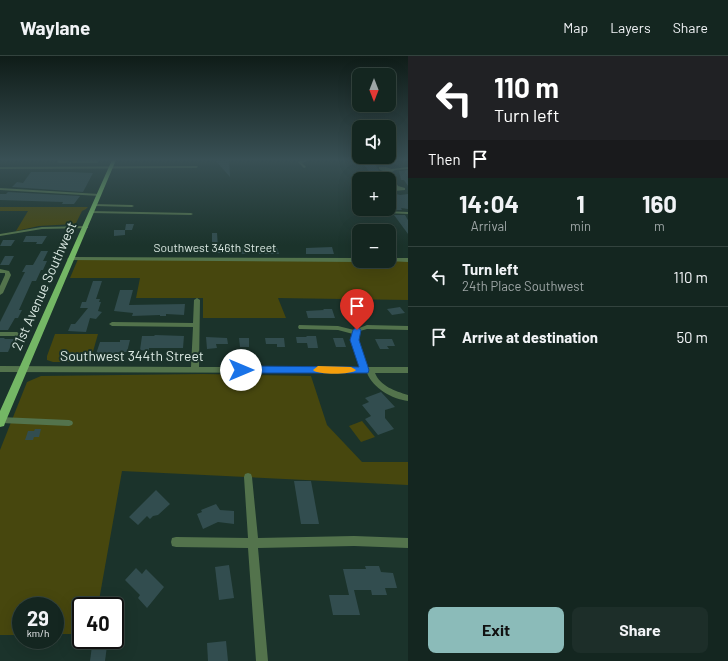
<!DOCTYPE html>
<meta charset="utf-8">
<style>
body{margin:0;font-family:Barlow,sans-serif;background:#1d2e29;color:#f1f3f6;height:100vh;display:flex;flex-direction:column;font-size:15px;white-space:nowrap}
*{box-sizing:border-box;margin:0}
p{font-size:13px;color:#9da5a5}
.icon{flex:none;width:22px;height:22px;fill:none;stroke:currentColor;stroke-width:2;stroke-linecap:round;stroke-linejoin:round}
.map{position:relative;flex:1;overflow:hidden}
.details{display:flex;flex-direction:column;background:#142620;width:320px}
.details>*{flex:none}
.top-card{background:#202124;color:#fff;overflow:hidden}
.needle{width:26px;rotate:180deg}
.tools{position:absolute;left:352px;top:12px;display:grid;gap:8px}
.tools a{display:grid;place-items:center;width:44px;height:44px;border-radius:8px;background:#142620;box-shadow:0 4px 16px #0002,0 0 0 1px #33433e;font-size:20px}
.speed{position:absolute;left:12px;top:541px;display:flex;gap:8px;font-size:20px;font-weight:700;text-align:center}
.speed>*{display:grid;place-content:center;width:52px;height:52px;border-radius:50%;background:#142620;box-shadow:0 4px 16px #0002,0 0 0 1px #33433e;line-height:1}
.speed small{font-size:10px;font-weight:400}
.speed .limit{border:2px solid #111;border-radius:6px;background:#fff;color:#111}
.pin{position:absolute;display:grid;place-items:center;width:34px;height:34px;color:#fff;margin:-41px -17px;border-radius:50% 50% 50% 0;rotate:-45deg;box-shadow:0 0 4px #0007}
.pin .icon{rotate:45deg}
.me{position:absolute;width:44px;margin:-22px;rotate:90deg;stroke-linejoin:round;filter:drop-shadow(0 0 3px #0008)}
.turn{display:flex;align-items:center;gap:14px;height:84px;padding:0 20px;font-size:18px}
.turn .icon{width:52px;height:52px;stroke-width:2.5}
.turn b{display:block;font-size:28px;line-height:34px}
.then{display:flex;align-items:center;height:38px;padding:0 20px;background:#0003;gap:8px;font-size:15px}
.eta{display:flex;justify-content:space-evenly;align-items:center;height:68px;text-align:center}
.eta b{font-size:24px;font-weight:700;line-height:28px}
.cta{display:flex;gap:8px;margin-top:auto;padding:8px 20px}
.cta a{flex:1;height:46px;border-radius:8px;background:#8bbbb9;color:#111;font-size:16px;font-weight:700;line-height:46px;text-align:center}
.cta a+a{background:#1d2e29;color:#f1f3f6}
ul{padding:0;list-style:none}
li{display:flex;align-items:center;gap:12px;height:60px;padding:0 20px;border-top:1px solid #33433e}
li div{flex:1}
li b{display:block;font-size:15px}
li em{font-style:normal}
header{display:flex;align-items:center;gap:24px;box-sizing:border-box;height:56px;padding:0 20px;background:#142620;border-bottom:1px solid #33433e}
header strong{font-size:19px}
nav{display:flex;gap:22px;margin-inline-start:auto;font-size:14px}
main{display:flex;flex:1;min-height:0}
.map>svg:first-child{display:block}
</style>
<header>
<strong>Waylane</strong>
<nav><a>Map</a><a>Layers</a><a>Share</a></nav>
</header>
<main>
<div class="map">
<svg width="408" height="605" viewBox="0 0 408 605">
<rect width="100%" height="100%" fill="#1b332b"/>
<!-- green -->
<g fill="#47470e">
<polygon points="0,151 88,151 86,153 82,155 76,167 74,168 39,170 16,175 28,155 0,155"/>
<polygon points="78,203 408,204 408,244 278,242 286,262 203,262 203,242 136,242 140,222 70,222"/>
<polygon points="55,278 98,278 90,306 53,306 47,304 47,300"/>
<polygon points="203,318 311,320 327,369 362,406 408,406 408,429 122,415 98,550 81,550 81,578 55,578 55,550 21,550 21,579 0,579 0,394 27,326 41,320"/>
<polygon points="362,365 375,381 361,386 349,370"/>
</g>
<!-- building -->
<g fill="#324d4f">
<polygon points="229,104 230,121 216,105"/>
<polygon points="374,106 382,120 375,120 373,117 370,117 363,107"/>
<polygon points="408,114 408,130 404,124 401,124 399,115"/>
<polygon points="31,116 71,116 93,117 83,136 12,131 17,126 23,127"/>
<polygon points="8,136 80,140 74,148 62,148 63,146 0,144 0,138 6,138"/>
<polygon points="389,136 400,139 408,138 408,153 401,152 402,154 391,154 389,151"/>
<polygon points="394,159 405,159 408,164 408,178"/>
<polygon points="126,168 134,168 132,174 125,174 125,179 114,180 114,174 125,174"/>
<polygon points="212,177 217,177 218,191 247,192 247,198 217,197 217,196 212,196"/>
<polygon points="26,180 47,180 42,188 36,188 37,186 23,186"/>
<polygon points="3,184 15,184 11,190 0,190"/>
<polygon points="332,191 334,198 306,198 306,192"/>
<polygon points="258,192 277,192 279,198 259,198"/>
<polygon points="41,195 48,195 43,205 47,205 43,214 41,214 36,225 32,225 19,254 22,254 18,262 15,262 8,274 0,274 0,266 25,216 22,216 26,209 33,209"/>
<polygon points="5,200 14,200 9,209 0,209"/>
<polygon points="93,225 102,225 96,243 100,243 99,246 101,246 98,255 102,256 96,263 90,262 86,276 68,275 71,268 75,268 88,252 80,252 82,246 86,246"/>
<polygon points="120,234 133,234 129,249 185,248 184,259 166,258 166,260 160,260 160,259 132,260 133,257 114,255"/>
<polygon points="400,251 405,257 392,259 387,253"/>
<polygon points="323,253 332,253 335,262 308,262 306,255 324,254"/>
<polygon points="155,279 184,280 183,292 149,292 149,295 140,294 142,280 154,280"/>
<polygon points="306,280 316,280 318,292 308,292 307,287 297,287 296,281 307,281"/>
<polygon points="206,281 227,282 228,288 216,288 217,292 207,293"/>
<polygon points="0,282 5,282 4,283 14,283 8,296 0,296"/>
<polygon points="239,282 249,282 249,291 240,291"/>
<polygon points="265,282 284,282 285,291 277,291 277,288 266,288"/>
<polygon points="333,282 343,282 346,291 336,291"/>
<polygon points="375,283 392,283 395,290 387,290 389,293 380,293"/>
<polygon points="120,284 130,284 127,296 96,298 100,286 120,286"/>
<polygon points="381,336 395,351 385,354 385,362 394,373 378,379 365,363 371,360 362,349 369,346 365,342"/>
<polygon points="35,373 41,373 39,381 34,381 33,384 25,384 28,375 34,375"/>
<polygon points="294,425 311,425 319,468 301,468"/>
<polygon points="156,434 170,448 158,459 153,460 150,463 147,460 138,469 129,461"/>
<polygon points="216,448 220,454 234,455 234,468 218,466 203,473 197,458 202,456 201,454"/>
<polygon points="229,509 234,542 219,544 215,511"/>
<polygon points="365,510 379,510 381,516 393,517 397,532 385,532 387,539 372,539 371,534 354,534 360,559 333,559 329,539 349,539 343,513 366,513"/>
<polygon points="136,512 142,518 146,513 164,531 147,552 138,542 140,539 125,524"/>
<polygon points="226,585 228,605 208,605 207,587"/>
<polygon points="92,590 107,590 105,605 90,605"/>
</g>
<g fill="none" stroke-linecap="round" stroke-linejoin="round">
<!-- minor -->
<g fill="#53734c" fill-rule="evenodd">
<polygon points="59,104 63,104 62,105 100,104 97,107 59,107 57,106"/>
<polygon points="303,104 310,104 302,107 306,111 304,112 298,106"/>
<polygon points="197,110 198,111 196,112 0,113 0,111"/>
<polygon points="379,111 385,111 392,113 408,111 408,113 395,114 390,117 398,130 405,132 405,134 394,135 392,132 393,129 386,117 379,113"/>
<polygon points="0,132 99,138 101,139 99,140 0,134"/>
<polygon points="93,148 132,149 134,150 132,151 95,150 93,150"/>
<polygon points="90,155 191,157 193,158 191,159 92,157 90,156"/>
<polygon points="385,155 408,156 408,158 387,157 385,156"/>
<polygon points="86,170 88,171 88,172 42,173 0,180 0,178 42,171"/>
<polygon points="70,201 359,202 359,205 361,205 359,206 68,204 67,203"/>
<polygon points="389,202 408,202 408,206 387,205 389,205"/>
<polygon points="0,213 9,215 11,219 3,237 0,239 0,230 5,219 5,217 0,217"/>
<path d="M197,242L200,244L199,311H361L352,284L353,278L338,274L301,273H299L298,271L299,269L338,270L354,274L367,269L408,270V274L367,273L360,275L358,284L368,311H408V317H375C380,330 395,335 408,339V345C392,343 373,332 367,317L0,316V310L191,311L193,271L112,270L109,268L112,266L193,267L194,244Z"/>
<polygon points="0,276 17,276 20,278 17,280 0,280"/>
<polygon points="0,361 69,364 72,365 73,367 72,369 69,370 1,367 0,367"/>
<polygon points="248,417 251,418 252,421 258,482 354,480 408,482 408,492 354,490 258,492 268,605 256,605 248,492 176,491 172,490 171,486 172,482 176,481 248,482 244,421 245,418"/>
</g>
<!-- major -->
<polygon fill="#74b765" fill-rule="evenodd" points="112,104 116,104 5,367 4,370 0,371 0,355"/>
</g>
<!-- sky -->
<linearGradient id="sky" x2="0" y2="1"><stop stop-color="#0f1c18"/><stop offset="0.55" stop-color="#395055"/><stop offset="1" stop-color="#395055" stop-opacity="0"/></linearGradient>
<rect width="408" height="189" fill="url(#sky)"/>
<!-- route -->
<polygon fill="#1a73e8" stroke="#114b97" points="357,271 361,274 359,284 369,314 368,317 241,317 236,314 241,310 359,311 350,284 353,274"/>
<!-- slow -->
<path fill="#f59e0b" d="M318,310L351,311L356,314C352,319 317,319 313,314Z"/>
<g text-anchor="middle" stroke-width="4" stroke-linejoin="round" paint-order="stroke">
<!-- far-street labels -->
<g font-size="12" fill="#dae8e2" stroke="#1b332b">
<text x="215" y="196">Southwest 346th Street</text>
</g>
<!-- street labels -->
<g font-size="14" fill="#dae8e2" stroke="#1b332b">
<text transform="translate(44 230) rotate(-66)" y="5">21st Avenue Southwest</text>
<text x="132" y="305">Southwest 344th Street</text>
</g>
</g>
</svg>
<div class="tools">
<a><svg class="needle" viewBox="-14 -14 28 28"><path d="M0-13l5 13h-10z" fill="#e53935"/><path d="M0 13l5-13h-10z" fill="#9da5a5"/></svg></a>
<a><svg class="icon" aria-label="sound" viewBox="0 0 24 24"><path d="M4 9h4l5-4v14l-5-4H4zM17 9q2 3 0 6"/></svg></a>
<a>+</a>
<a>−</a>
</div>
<div class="speed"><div>29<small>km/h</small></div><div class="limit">40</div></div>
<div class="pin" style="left:357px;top:274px;background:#d93025"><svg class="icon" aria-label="arrive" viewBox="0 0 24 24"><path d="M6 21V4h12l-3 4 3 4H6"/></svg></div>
<svg class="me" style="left:241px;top:314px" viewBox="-20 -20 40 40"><circle r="19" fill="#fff"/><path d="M0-13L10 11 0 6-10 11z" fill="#1a73e8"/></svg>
</div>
<section class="details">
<div class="top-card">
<div class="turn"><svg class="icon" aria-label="left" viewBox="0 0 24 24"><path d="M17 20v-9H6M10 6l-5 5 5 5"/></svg><div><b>110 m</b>Turn left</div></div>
<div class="then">Then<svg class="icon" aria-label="arrive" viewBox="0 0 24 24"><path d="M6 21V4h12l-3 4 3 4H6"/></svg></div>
</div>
<div class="eta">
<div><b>14:04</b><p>Arrival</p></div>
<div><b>1</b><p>min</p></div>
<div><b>160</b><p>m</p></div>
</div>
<ul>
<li><svg class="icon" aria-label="left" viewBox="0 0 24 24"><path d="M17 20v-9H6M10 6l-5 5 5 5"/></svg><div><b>Turn left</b><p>24th Place Southwest</p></div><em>110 m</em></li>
<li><svg class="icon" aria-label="arrive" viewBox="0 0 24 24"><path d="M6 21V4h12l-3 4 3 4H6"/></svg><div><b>Arrive at destination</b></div><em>50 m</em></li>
</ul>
<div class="cta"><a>Exit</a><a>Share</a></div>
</section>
</main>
